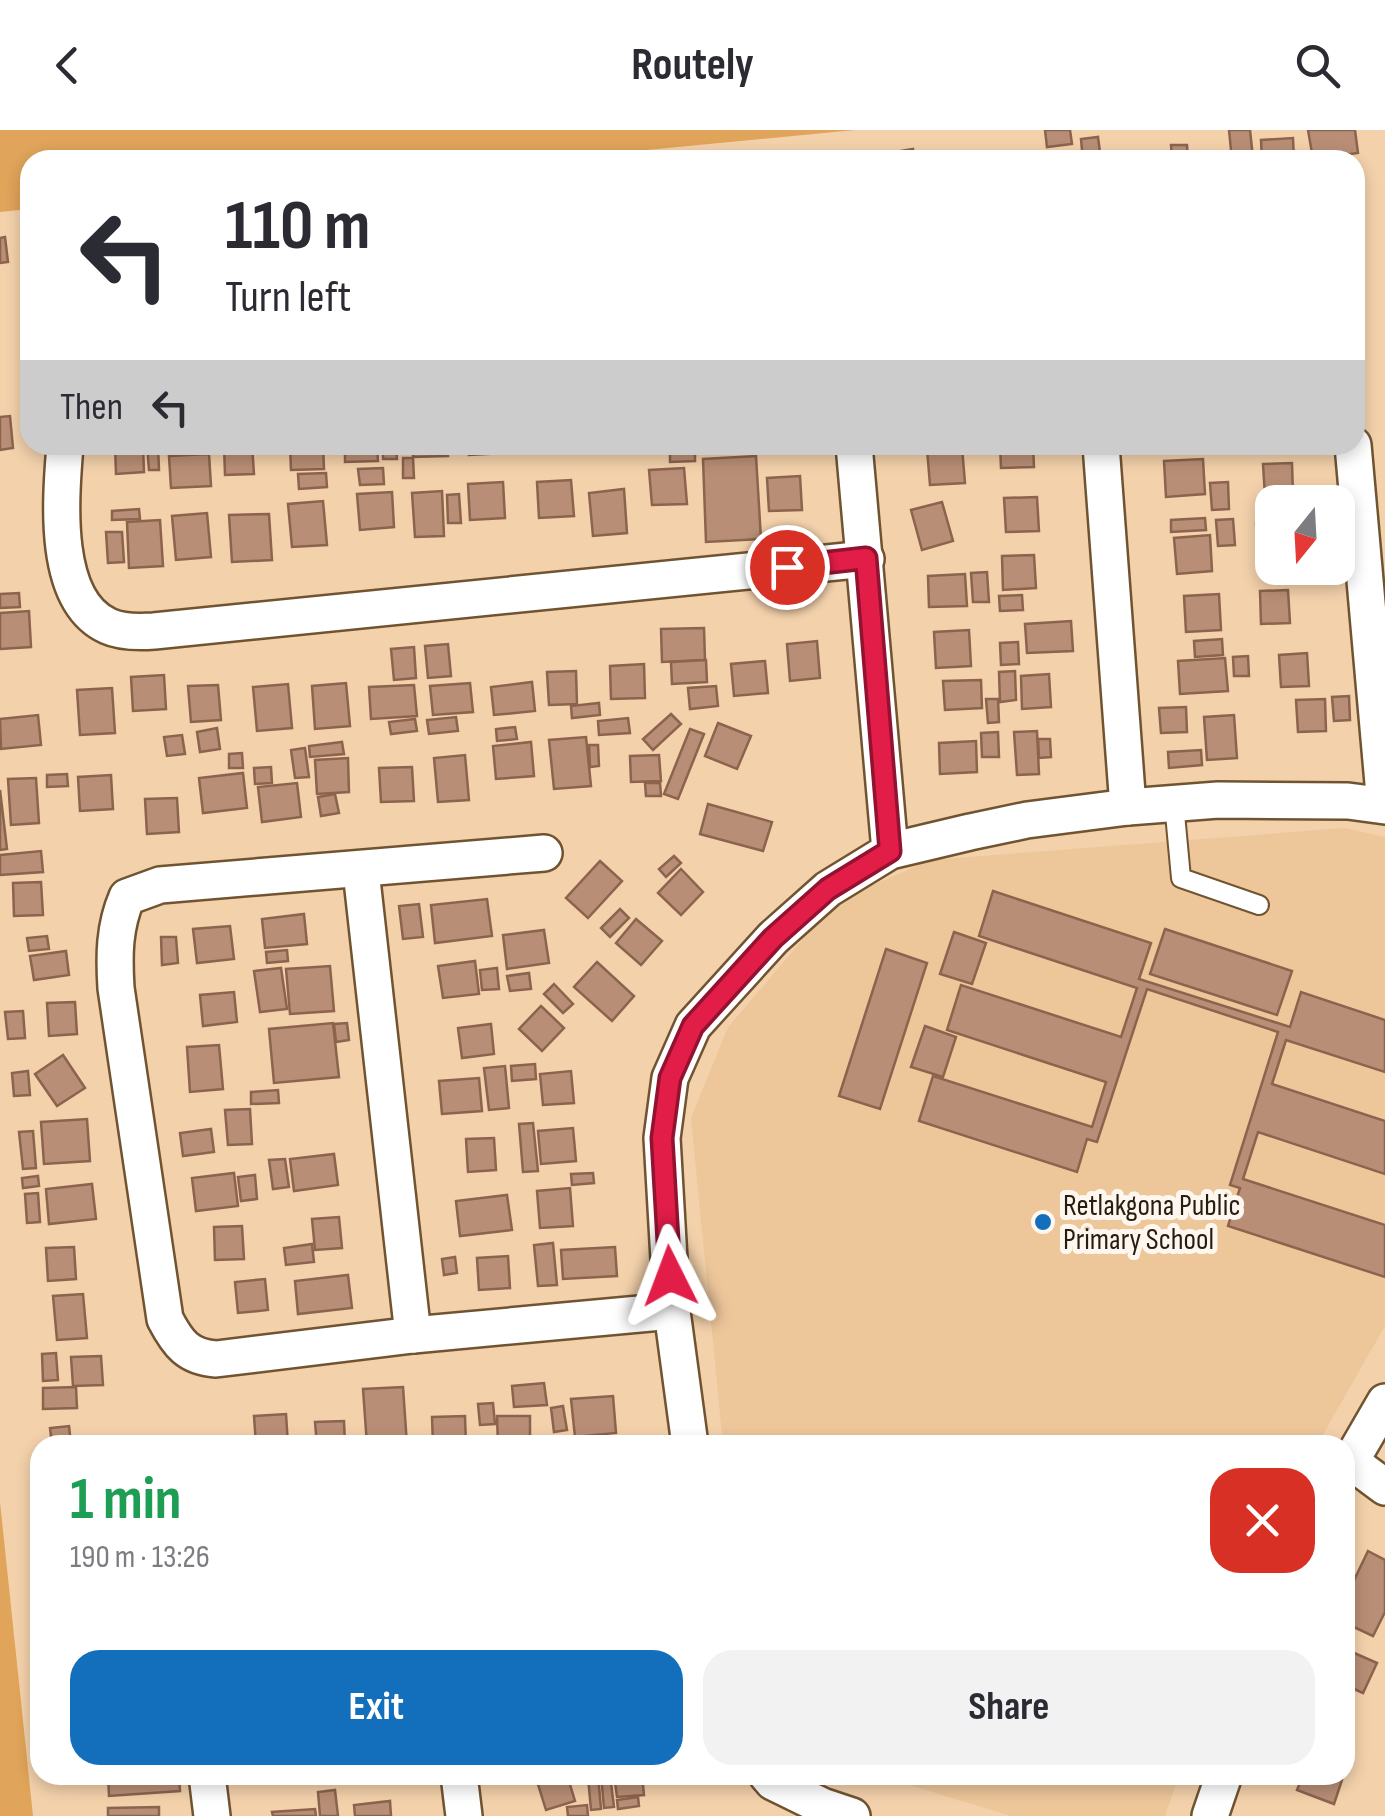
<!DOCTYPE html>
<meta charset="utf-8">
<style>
body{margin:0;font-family:"Sofia Sans Condensed",sans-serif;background:#f2f2f3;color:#2b2b33;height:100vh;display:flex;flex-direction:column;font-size:38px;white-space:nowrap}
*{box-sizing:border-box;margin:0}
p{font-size:32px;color:#7c7c81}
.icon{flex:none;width:55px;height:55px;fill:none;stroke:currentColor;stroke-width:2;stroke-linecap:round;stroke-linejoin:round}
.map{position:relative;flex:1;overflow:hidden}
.drawer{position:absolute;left:30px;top:1305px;width:1325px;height:350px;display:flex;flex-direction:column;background:#fff;border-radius:30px;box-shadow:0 5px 15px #0003}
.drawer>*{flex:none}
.top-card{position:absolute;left:20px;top:20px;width:1345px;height:305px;border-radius:30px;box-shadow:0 5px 15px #0003;background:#fff;color:#2b2b33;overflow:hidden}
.needle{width:65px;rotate:198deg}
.tools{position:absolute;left:1255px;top:355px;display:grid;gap:20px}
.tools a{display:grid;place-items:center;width:100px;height:100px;border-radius:20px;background:#fff;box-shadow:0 5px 15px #0003;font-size:50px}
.pin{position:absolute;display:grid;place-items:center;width:85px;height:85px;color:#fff;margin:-42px;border:5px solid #fff;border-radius:50%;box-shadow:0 2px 10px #0007}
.me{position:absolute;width:110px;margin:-55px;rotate:357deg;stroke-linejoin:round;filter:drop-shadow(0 0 8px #0008)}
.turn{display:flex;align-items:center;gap:35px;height:210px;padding:0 40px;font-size:45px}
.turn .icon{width:130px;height:130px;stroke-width:2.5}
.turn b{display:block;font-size:70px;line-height:85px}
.then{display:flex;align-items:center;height:95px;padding:0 40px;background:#0003;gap:20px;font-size:38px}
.round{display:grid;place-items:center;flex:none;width:105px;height:105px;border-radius:30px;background:#f2f2f3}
.head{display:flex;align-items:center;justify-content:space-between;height:170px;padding:0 40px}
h1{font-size:60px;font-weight:700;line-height:75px;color:#1e9e55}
.action{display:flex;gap:20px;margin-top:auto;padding:20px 40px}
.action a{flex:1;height:115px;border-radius:30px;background:#136fbc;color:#fff;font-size:40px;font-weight:700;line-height:115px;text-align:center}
.action a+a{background:#f2f2f3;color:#2b2b33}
header{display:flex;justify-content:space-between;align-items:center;height:130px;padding:0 40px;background:#fff;font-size:45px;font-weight:700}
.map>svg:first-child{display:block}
</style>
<header><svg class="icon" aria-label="back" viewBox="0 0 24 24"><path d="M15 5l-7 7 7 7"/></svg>Routely<svg class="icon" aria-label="search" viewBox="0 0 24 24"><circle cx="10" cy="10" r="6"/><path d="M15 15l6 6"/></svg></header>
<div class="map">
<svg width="1385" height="1686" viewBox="0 0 1385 1686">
<rect width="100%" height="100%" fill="#f3d1ab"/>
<!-- built -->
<g fill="#edc69a">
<polygon points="1345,698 1385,707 1385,1196 1317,1315 723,1315 691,988 728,897 835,772 930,730"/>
<polygon points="876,1645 1179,1645 1165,1686 1011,1686"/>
</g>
<!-- green -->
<g fill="#e0a45a">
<polygon points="0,0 855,0 542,30 30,30 30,79 0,82"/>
<polygon points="0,1372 33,1686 0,1686"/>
</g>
<!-- building -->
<g fill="#b98e76" stroke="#8c634d" stroke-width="2.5">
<polygon points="1045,0 1070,0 1072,14 1047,17"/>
<polygon points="1229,0 1250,0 1253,28 1232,30"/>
<polygon points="1308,0 1355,0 1358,23 1313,29"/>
<polygon points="1098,7 1101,30 1083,30 1081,9"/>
<polygon points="1293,8 1294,30 1262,30 1261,10"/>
<polygon points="1171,15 1187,15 1188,30 1172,30"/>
<polygon points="913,19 915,30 872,30 871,26"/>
<polygon points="5,107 8,132 0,133 0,108"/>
<polygon points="10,286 13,318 0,320 0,287"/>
<polygon points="115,315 143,315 144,342 116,344"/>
<polygon points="147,315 158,315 159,340 149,340"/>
<polygon points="224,315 252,315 254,344 225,345"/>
<polygon points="290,315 323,315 324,339 291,340"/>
<polygon points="345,315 377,315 378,331 345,332"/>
<polygon points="383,315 396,315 397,329 383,329"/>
<polygon points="413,315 448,315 448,326 413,327"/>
<polygon points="468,315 503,315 504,323 469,325"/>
<polygon points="695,315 695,331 670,332 670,316"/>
<polygon points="727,315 752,315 753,322 727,323"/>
<polygon points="1000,315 1033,315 1034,337 1001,338"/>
<polygon points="962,317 965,353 930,355 927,319"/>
<polygon points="209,324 211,356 171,358 169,326"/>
<polygon points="756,326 761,409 706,412 703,329"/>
<polygon points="403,328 413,328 414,348 403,348"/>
<polygon points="1203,329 1205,364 1166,367 1164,331"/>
<polygon points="1292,333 1293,365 1265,367 1263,334"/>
<polygon points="383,338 384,354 360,355 358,339"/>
<polygon points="684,338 687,374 652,375 649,340"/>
<polygon points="326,343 327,357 299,359 298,344"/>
<polygon points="800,346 802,380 769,381 767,348"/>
<polygon points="571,350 574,386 539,388 537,352"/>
<polygon points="503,352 505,388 470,390 468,354"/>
<polygon points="1228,352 1229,379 1212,380 1210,353"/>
<polygon points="624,359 627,403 593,406 589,363"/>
<polygon points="442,361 444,406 415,407 412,363"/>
<polygon points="392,362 394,397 360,400 357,364"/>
<polygon points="459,364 461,393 448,393 447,365"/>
<polygon points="1037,367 1039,401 1006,402 1004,368"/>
<polygon points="323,371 327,415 292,417 288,374"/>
<polygon points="942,372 953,411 922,420 911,380"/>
<polygon points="139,379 140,389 112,390 112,381"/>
<polygon points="207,383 211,427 176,430 172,386"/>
<polygon points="269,384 272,430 232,432 229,385"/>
<polygon points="1205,388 1206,400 1171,402 1171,390"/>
<polygon points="1233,389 1235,415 1218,416 1216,390"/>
<polygon points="160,390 163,436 129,438 127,392"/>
<polygon points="1272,393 1272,435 1259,436 1256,394"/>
<polygon points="106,402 122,402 124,432 108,433"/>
<polygon points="1210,405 1212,441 1177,444 1174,408"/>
<polygon points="1034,425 1036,458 1003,460 1002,426"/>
<polygon points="987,442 989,472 973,472 971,443"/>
<polygon points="965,444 967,476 929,477 928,446"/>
<polygon points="1288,460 1290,493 1261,494 1260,461"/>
<polygon points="19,463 20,477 0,478 0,464"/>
<polygon points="1219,464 1221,500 1186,502 1184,466"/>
<polygon points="1022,465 1023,480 1000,481 999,466"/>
<polygon points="29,481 31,517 0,519 0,483"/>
<polygon points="1071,491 1073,521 1027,523 1025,494"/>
<polygon points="704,498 705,530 662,532 661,499"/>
<polygon points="969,500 971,536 936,538 934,502"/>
<polygon points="1222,509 1223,525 1195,527 1194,511"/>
<polygon points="817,511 820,548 790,551 787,514"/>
<polygon points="1018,512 1019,534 1001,535 1000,513"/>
<polygon points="448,514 451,546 428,548 425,516"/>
<polygon points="414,517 416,548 394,550 391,519"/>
<polygon points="1307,523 1309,556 1281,557 1279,525"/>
<polygon points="1248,526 1249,546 1234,546 1233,527"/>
<polygon points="1225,528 1228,561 1180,564 1178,531"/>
<polygon points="706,530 707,552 672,554 671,532"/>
<polygon points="765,531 768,563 734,566 731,534"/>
<polygon points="644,534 645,568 611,569 610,536"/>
<polygon points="576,541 577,574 549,575 547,542"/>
<polygon points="1015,541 1016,570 1000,572 999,542"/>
<polygon points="1049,544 1051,577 1022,579 1021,546"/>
<polygon points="164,545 166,579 133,581 131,547"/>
<polygon points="981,550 982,578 945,580 943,551"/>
<polygon points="532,552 535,581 494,585 491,557"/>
<polygon points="346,553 350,596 315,599 312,556"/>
<polygon points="470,553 473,582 433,585 430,556"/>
<polygon points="288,554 292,598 257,601 253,557"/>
<polygon points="218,555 221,590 191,592 188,556"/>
<polygon points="414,555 417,586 371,589 369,557"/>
<polygon points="716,556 718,576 690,579 688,558"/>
<polygon points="112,558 115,603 80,605 77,560"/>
<polygon points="1349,566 1350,590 1334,591 1332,567"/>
<polygon points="986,569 998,569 999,592 988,593"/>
<polygon points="1325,569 1326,601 1298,602 1296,570"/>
<polygon points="599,573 600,585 572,588 571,576"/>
<polygon points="1186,577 1187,602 1161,603 1159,578"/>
<polygon points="671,584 681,594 653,620 643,609"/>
<polygon points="38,585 41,615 1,619 0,589"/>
<polygon points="1234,585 1237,628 1207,630 1204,587"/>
<polygon points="456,587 458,601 429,604 427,590"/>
<polygon points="628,588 630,603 599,605 598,591"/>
<polygon points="415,589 417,601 391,604 389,592"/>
<polygon points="718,593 751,606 737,639 705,626"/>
<polygon points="515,597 517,609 497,611 496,599"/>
<polygon points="217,598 220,619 200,622 197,602"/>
<polygon points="690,599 704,604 678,669 664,664"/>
<polygon points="1037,601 1039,644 1017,645 1014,602"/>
<polygon points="998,602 999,627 982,627 981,603"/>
<polygon points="182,605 185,624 167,626 164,607"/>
<polygon points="586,607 591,656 554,659 549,610"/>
<polygon points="1038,609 1050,609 1051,627 1039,628"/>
<polygon points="976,611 977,642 940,644 939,613"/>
<polygon points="342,612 344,624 310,627 309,616"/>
<polygon points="531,612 534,646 496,649 493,616"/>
<polygon points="589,615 598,615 599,636 590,637"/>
<polygon points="305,618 309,647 295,648 291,620"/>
<polygon points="1201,620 1202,635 1169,638 1168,622"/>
<polygon points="242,623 243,638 229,638 229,624"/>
<polygon points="465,625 469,670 438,672 434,628"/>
<polygon points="659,625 661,651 631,652 630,626"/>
<polygon points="348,628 349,662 317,664 315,630"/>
<polygon points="271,637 272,653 255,654 254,638"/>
<polygon points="412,637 414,671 381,672 379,638"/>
<polygon points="243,643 247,678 203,683 199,648"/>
<polygon points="67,644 68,656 47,657 47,645"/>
<polygon points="111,645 113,679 80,681 78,647"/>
<polygon points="36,648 39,693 11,695 8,649"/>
<polygon points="297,653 301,687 262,692 258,657"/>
<polygon points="645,653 660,653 661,666 646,666"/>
<polygon points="0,660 7,719 0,720"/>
<polygon points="335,664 339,683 321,686 318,667"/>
<polygon points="177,668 179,702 147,704 145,669"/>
<polygon points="708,674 772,692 763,721 700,704"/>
<polygon points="41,721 43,742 0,745 0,725"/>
<polygon points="674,726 681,733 666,747 659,739"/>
<polygon points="600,731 622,751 588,788 566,768"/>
<polygon points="681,739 703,762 681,785 658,763"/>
<polygon points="41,752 43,785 14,786 13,753"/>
<polygon points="993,761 1151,813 1139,849 1290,897 1301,862 1385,890 1385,942 1286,910 1272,954 1385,991 1385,1044 1258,1002 1243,1049 1385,1095 1385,1147 1228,1096 1240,1058 1230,1055 1278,902 1147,859 1097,1012 1087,1009 1077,1042 919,991 933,946 1092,997 1106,952 947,900 961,855 1121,907 1137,858 979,806"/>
<polygon points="487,769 492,806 435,813 431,775"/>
<polygon points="419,774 423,807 403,809 399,776"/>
<polygon points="620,779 629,788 610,807 601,798"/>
<polygon points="304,784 307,814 265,818 262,789"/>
<polygon points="636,789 662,811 641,835 616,813"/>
<polygon points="230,796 234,829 197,833 193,799"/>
<polygon points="1165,799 1292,841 1277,885 1150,844"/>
<polygon points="544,800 549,833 507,839 503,805"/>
<polygon points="954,802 986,813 972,854 940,844"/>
<polygon points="47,806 49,819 29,821 27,808"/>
<polygon points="161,807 176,807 178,833 162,835"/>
<polygon points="886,819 927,833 880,979 839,966"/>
<polygon points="287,820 288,831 267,833 266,822"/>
<polygon points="66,821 69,845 34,850 30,826"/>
<polygon points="475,831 479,864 443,868 438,836"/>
<polygon points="597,832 634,866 612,891 574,857"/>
<polygon points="330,836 334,881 290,884 286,839"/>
<polygon points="281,838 287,879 260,882 254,841"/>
<polygon points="497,838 499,859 482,860 480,840"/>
<polygon points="529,843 531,859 510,861 507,846"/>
<polygon points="554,854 573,874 563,883 544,864"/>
<polygon points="234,862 237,892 203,896 200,865"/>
<polygon points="75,872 77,904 49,906 47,873"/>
<polygon points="541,876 564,898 542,921 519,899"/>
<polygon points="23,881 25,908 8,909 5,882"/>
<polygon points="333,893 339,947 274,953 269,899"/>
<polygon points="347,893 349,910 336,912 334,894"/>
<polygon points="491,894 494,924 462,928 458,898"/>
<polygon points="925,896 956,907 943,947 911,937"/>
<polygon points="219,915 223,959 190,962 187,917"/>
<polygon points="63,925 85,958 57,976 35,944"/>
<polygon points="535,934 536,949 512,951 511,936"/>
<polygon points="505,936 509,978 489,980 484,938"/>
<polygon points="28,941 30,965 14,966 12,943"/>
<polygon points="571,941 574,973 543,975 540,944"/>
<polygon points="479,948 482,981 442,984 439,951"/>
<polygon points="278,960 279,973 251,974 251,962"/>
<polygon points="250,979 252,1014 228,1015 225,980"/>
<polygon points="87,989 90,1031 44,1034 41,992"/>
<polygon points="533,993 538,1041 523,1042 519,994"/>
<polygon points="573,998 576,1031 541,1034 538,1001"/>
<polygon points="211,999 214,1022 183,1026 180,1003"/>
<polygon points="33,1001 36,1038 23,1039 19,1002"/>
<polygon points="494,1008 496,1040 468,1042 466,1009"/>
<polygon points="334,1024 338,1055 294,1061 290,1029"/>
<polygon points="285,1029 289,1057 273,1059 269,1030"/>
<polygon points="234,1043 238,1076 196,1081 192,1048"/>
<polygon points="593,1043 594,1053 572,1055 571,1044"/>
<polygon points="255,1045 257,1069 241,1071 238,1047"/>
<polygon points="38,1046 39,1056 23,1058 22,1048"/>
<polygon points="92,1054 96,1089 49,1094 46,1059"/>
<polygon points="570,1058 573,1096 540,1098 537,1061"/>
<polygon points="38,1063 40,1092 27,1093 25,1064"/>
<polygon points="507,1065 512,1100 460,1106 456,1071"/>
<polygon points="339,1087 342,1118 315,1120 312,1089"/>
<polygon points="242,1096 244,1129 215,1130 214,1097"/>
<polygon points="553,1113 557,1155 538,1156 534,1115"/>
<polygon points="312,1114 314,1132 286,1135 284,1118"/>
<polygon points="74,1117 76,1149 48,1151 46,1118"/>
<polygon points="615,1117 617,1146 563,1149 561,1120"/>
<polygon points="508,1126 510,1158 479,1160 477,1128"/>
<polygon points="455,1127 457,1143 444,1145 442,1129"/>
<polygon points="348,1145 352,1178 298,1184 295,1151"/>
<polygon points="265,1149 268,1180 238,1183 235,1152"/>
<polygon points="83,1164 87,1208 57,1210 53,1166"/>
<polygon points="56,1223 58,1250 43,1251 42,1224"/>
<polygon points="101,1226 103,1255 73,1256 71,1227"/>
<polygon points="544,1253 547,1275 514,1277 512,1256"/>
<polygon points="76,1257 77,1278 43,1279 43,1258"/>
<polygon points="403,1257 407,1315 367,1315 363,1259"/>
<polygon points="613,1266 616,1303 575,1307 571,1269"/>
<polygon points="493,1273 495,1294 480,1295 478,1274"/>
<polygon points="563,1276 567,1300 554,1302 551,1278"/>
<polygon points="286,1284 288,1315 256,1315 254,1286"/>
<polygon points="465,1286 466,1315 433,1315 432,1287"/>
<polygon points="497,1286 530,1286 530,1315 498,1315"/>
<polygon points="344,1291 345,1315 317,1315 315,1292"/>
<polygon points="69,1296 71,1315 52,1315 50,1298"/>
<polygon points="1368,1421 1385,1430 1385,1482 1373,1506 1345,1493 1345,1469"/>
<polygon points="1345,1519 1377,1533 1363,1563 1345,1555"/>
<polygon points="108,1645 179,1645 180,1661 109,1666"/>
<polygon points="535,1645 567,1645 575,1671 546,1680"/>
<polygon points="598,1645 601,1679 591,1680 588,1647"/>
<polygon points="601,1645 610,1645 614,1677 604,1678"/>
<polygon points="614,1645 642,1645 644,1665 617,1667"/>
<polygon points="1303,1645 1330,1645 1342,1650 1334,1674 1297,1660"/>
<polygon points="335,1660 338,1686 320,1686 318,1662"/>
<polygon points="638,1667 639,1676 618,1679 617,1670"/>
<polygon points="390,1671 391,1686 355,1686 354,1675"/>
<polygon points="587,1675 588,1686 568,1686 567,1677"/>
<polygon points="159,1677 159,1686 108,1686 108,1678"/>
<polygon points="315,1679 316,1686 273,1686 272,1682"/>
</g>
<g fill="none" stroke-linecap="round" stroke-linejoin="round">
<defs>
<polyline id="lane" points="1174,673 1181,748 1259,775"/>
<g id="street">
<path d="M65,315C61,366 51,470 108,496C121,502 140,502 154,501L866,429"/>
<polyline points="854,315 890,721"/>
<polyline points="1101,315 1128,677"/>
<path d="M544,723L160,755L127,767C114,797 114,826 116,858L165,1189C178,1214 188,1227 216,1229L413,1205L672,1181"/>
<polyline points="361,741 413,1205"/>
<polyline points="690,1315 672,1181 662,1008 670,948 693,896 773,808 828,759 890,721 970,702 1027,690 1128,677 1218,670 1348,671 1385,676 1353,315"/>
<polyline points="1350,1331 1385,1357"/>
<polyline points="1345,1341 1385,1272"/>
<polyline points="207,1645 212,1686"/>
<polyline points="459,1645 464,1686"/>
<polyline points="767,1645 773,1652 822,1676 852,1686"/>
<polyline points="1210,1686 1224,1645"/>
</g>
</defs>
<!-- lane casing -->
<use href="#lane" stroke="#705431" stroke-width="22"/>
<!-- street casing -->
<use href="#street" stroke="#705431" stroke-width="40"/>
<!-- lane -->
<use href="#lane" stroke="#fff" stroke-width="18"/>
<!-- street -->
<use href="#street" stroke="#fff" stroke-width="35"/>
</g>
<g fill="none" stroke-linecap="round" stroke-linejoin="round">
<defs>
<polyline id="route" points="670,1146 662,1008 670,948 693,896 773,808 828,759 890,721 866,428 787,437"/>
</defs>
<!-- route casing -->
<use href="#route" stroke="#92132f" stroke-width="25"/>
<!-- route -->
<use href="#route" stroke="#e11d48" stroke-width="18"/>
</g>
<!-- markers -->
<circle fill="#136fbc" stroke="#fef7f0" stroke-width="4" cx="1043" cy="1092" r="10"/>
<g text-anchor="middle" stroke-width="10" stroke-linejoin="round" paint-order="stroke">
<!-- poi labels -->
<g font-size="30" fill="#281c0e" stroke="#fef7f0" text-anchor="start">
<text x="1063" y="1085">Retlakgona Public<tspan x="1063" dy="34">Primary School</tspan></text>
</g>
</g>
</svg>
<div class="tools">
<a><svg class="needle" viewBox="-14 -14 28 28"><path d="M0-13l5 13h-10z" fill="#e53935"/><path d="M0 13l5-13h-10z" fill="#7c7c81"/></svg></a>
</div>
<div class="pin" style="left:787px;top:437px;background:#d93025"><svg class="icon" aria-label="arrive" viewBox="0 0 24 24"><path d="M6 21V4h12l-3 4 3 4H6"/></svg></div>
<svg class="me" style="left:670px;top:1146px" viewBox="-20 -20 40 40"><path d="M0-17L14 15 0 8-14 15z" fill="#e11d48" stroke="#fff" stroke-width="4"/></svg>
<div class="top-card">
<div class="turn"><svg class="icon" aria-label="left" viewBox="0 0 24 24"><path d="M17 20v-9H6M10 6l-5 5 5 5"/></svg><div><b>110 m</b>Turn left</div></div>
<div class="then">Then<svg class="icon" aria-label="left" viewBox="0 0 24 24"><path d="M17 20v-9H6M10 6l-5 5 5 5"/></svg></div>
</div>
<section class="drawer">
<div class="head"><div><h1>1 min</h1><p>190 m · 13:26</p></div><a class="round" style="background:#d93025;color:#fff"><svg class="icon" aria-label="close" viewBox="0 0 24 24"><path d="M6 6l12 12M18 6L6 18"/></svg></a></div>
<div class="action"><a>Exit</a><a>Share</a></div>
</section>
</div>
